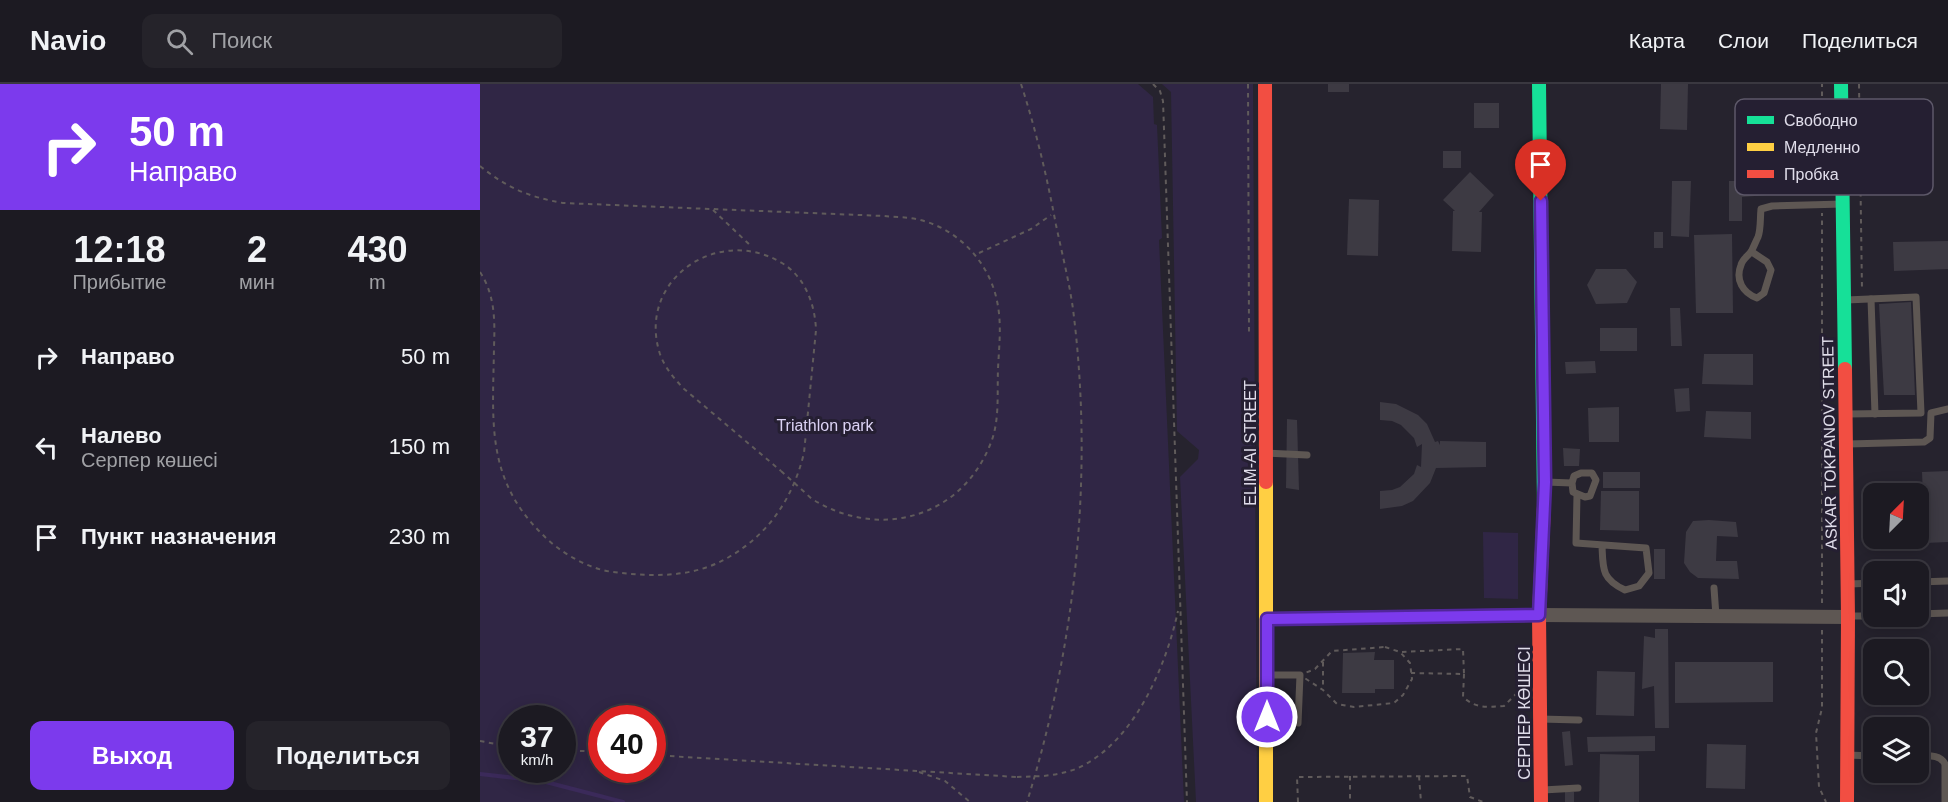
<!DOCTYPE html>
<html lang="ru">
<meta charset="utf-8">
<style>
body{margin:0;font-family:Arial,sans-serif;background:#25232a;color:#f1f3f6;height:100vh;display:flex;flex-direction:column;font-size:22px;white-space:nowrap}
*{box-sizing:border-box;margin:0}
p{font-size:20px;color:#a0a1a5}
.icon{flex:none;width:33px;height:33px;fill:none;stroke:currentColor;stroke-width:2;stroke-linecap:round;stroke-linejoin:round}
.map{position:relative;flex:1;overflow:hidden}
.details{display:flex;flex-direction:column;background:#1c1a22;width:480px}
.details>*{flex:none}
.banner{background:#7c3aed;color:#fff;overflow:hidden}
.needle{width:39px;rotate:24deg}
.controls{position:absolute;left:1383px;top:399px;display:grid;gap:12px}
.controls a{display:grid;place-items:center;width:66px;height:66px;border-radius:12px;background:#1c1a22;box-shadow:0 3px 15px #0003,0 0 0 2px #3a3840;font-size:30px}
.speed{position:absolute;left:18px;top:621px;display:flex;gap:12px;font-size:30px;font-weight:700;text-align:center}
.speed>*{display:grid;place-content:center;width:78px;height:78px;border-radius:50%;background:#1c1a22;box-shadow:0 3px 15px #0003,0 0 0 2px #3a3840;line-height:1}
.speed small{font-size:15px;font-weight:400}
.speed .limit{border:9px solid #d22;background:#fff;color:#111}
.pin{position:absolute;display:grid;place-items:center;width:51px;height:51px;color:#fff;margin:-62px -26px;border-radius:50% 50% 50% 0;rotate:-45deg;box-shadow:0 0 6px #0007}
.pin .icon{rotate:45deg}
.me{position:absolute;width:66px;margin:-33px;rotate:0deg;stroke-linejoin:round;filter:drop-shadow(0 0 4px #0008)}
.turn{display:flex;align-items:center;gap:21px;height:126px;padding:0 30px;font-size:27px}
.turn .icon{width:78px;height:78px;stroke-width:2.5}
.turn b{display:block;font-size:42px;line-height:51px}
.eta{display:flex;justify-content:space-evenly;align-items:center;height:102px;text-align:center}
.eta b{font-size:36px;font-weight:800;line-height:42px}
.button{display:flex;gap:12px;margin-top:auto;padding:12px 30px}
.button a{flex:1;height:69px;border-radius:12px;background:#7c3aed;color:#fff;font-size:24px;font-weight:800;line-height:69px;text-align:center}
.button a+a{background:#25232a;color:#f1f3f6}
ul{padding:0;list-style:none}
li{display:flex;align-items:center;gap:18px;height:90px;padding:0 30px}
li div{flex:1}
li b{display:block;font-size:22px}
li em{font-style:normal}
header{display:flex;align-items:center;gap:36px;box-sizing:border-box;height:84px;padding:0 30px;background:#1c1a22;border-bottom:2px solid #3a3840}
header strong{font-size:28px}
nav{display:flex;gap:33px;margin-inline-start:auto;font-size:21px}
.search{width:420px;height:54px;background:#25232a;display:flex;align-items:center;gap:15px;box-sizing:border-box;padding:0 21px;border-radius:12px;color:#a0a1a5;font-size:22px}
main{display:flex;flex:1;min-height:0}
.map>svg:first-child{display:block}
</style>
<header>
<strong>Navio</strong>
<div class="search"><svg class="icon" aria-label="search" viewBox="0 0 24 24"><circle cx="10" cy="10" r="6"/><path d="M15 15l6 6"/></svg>Поиск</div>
<nav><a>Карта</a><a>Слои</a><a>Поделиться</a></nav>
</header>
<main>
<section class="details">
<div class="banner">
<div class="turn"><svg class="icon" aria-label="right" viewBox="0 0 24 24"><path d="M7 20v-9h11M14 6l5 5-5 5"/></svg><div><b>50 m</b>Направо</div></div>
</div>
<div class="eta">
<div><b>12:18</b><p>Прибытие</p></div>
<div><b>2</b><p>мин</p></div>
<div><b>430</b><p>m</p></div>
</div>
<ul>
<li><svg class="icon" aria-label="right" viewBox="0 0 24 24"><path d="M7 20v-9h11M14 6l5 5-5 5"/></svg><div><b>Направо</b></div><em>50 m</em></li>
<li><svg class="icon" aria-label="left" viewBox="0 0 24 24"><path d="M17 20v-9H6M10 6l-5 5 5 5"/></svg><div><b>Налево</b><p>Серпер көшесі</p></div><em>150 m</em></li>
<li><svg class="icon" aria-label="arrive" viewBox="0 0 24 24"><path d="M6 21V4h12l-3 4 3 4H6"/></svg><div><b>Пункт назначения</b></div><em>230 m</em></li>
</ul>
<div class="button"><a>Выход</a><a>Поделиться</a></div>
</section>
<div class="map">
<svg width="1468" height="718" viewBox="0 0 1468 718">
<rect width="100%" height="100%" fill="#26232e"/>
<!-- green -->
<g fill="#302645" fill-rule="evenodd">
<path d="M0,0H658L673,13L674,40L677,41L682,154L679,156L704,718H0ZM32,634H82V686H32ZM122,634H172V686H122Z"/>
<polygon points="682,0 773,0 777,718 716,718 700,393 718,375 719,366 697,347 691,8"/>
<polygon points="1003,448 1038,449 1038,515 1004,514"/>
</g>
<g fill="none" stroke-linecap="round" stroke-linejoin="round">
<!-- stream -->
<polyline stroke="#3b2a5a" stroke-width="4" points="0,690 62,697 143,718"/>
</g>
<!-- building -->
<g fill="#3d3a43">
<rect x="848" y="0" width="21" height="8"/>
<polygon points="1181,0 1208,0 1207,46 1180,45"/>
<rect x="994" y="19" width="25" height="25"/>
<rect x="963" y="67" width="18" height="17"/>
<polygon points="990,88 1014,111 999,128 1002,128 1001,168 972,167 973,127 975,127 963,116"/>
<polygon points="1192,97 1211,97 1209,153 1191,152"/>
<polygon points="1249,97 1285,97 1287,111 1262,113 1262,137 1249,137"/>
<polygon points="869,115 899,116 898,172 867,171"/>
<rect x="1174" y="148" width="9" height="16"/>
<polygon points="1252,150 1253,229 1216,229 1214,151"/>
<polygon points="1468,157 1468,185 1414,187 1413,158"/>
<polygon points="1116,185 1146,185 1157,198 1147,219 1116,220 1107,201"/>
<polygon points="1431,218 1435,311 1404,311 1399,220"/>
<polygon points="1190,224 1200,224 1202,262 1191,262"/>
<rect x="1120" y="244" width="37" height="23"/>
<polygon points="1224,270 1273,270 1273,301 1222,300"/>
<polygon points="1115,277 1116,289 1086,290 1085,278"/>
<polygon points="1209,304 1210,327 1196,328 1194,305"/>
<polygon points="900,318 916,320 938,331 947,340 955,358 958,357 960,361 960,357 1006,358 1006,383 956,384 950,399 933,417 922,422 900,425 900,407 912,406 920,403 934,390 937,381 941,383 942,360 937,363 934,354 921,341 912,337 900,336"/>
<polygon points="1139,323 1139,358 1109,358 1108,324"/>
<polygon points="1226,327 1271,328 1271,355 1224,353"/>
<polygon points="807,335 817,336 819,406 806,404"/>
<polygon points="1083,364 1100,365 1099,382 1084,382"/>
<polygon points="1468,387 1468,458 1445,459 1442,388"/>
<rect x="1123" y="388" width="37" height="16"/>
<polygon points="1121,407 1159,407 1159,447 1120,446"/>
<polygon points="1229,436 1256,438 1258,453 1237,452 1236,477 1257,477 1259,495 1218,494 1210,488 1204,479 1206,448 1213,437"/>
<rect x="1174" y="465" width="11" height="30"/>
<polygon points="1175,545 1188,545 1189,644 1175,644 1174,602 1162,605 1164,552 1175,554"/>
<polygon points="895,568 894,576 914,576 914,605 895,605 895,609 862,609 863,569"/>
<polygon points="1195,578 1293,578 1293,618 1195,619"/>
<polygon points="1117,587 1155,588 1154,632 1116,631"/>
<polygon points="1090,647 1093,681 1085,682 1082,648"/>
<polygon points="1175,652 1175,667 1108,668 1107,653"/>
<polygon points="1227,660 1266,661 1265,705 1226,704"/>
<polygon points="1120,670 1159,671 1159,718 1119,718"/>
<rect x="1085" y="708" width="9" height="10"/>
</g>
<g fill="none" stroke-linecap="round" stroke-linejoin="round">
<!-- path -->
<g stroke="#605b5b" stroke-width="2" stroke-dasharray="4.5 4.5" stroke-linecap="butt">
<path d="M541,0C556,46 567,93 576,141C582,169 589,197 593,225C614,390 596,560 547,718"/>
<polyline points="673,0 680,7 683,17 685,73 707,718"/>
<polyline points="768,0 769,250"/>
<polyline points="1379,0 1382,206"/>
<path d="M0,82C27,104 49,113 83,119L404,132C414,133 425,133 436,135C476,143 509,177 517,217C522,240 519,262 518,285C517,310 520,338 510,361C480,435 398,456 332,415"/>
<polyline points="1342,111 1342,0"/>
<polyline points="233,126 272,163"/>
<polyline points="499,169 551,145 571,131"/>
<path d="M0,188C15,211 15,236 14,263C13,336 5,394 62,450C79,468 108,485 133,488C172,493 214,494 249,473C289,450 313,414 324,369L336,246C335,220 325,193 302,179C237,140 156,197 180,270C185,284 194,294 203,304L301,387"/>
<polyline points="1342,519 1342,129"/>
<polyline points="1342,546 1342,624 1336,649 1339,703 1346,718"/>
<polygon points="905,563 920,568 930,579 932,595 923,611 914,619 874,623 857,620 843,606 820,591 835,585 852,567"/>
<polyline points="922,568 983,565 984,590 931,589"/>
<polyline points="843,578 843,605"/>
<path d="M984,590L983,613C996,625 1008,623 1024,622L1036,610L1041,597"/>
<polyline points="0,657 32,663"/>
<polyline points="82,666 122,668"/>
<polyline points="172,671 537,693"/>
<polyline points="439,688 465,697 490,718"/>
<path d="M564,692C578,690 592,688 604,681C656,653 686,582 698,527"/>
<polyline points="870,692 870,718"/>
<polyline points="939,692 941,718"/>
<polyline points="818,718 817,693 987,692 990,713 1003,718"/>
</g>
<!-- lane -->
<g stroke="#5e5753" stroke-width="7">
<path d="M1272,168L1287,178L1291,186L1284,209L1277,214C1263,209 1255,196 1261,181C1263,174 1269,172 1272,166C1274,162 1276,157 1278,153C1281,145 1280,134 1281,125L1292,122L1363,120"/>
<polyline points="1391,215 1395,330"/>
<polyline points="1366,216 1436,213 1441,329 1368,330"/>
<polyline points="1368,360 1444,358 1450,354 1451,329 1468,325"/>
<polyline points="787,369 827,371"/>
<polyline points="1065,398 1092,399 1094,392 1101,389 1112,389 1116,396 1110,412 1105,413 1093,408 1092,399"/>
<path d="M1097,411L1096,459L1166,464L1169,489L1159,502L1145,506C1121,495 1123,484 1122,461"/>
<polyline points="1438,498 1468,497"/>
<polyline points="1370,500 1394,499"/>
<polyline points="1234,504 1236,532"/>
<polyline points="1438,530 1468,529"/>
<polyline points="1371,532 1394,532"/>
<polyline points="787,591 820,591 818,639"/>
<polyline points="1060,635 1099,636"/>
<polyline points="1367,671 1394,672"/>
<path d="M1438,672C1448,672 1460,670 1465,680V718"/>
<polyline points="1063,706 1098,704"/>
</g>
<!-- street -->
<polyline stroke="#5e5753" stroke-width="14" points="787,535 1059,531 1368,533"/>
<!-- fast -->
<g stroke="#16e098" stroke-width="14">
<polyline points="1059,0 1064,422"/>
<polyline points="1361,0 1365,285"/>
</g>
<!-- slow -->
<polyline stroke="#ffcf43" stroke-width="14" points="786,398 786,718"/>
<!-- jam -->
<g stroke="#f24e42" stroke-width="14">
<polyline points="785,0 786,398"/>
<polyline points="1365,285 1368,533 1367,718"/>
<polyline points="1061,718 1059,531 1064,422"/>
</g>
<!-- path-bridge -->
<g stroke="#605b5b" stroke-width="2" stroke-dasharray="4.5 4.5" stroke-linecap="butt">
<polyline points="301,387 332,415"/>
<polyline points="537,693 564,692"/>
</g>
</g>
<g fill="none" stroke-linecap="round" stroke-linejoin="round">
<defs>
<polyline id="route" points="787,633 787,535 1059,531 1065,398 1061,117"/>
</defs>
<!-- route casing -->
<use href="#route" stroke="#51269a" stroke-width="15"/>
<!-- route -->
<use href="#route" stroke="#7c3aed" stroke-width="10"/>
</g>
<g text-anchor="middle" stroke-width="6" stroke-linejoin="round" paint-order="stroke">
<!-- park labels -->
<g font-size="16" fill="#dcd3f5" stroke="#251f32">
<text x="345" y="347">Triathlon park</text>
</g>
<!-- street labels -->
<g font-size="16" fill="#e0ddea" stroke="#251f32">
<text transform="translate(770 359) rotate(-90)" y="6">ELIM-AI STREET</text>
<text transform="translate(1349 359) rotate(-91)" y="6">ASKAR TOKPANOV STREET</text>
<text transform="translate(1044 629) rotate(-90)" y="6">СЕРПЕР КӨШЕСІ</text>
</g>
</g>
<!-- legend -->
<rect x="1255" y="15" width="198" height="96" rx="9" fill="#251f32" stroke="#5d5869" stroke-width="1.5"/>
<rect x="1267" y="32" width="27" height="8" fill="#16e098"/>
<rect x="1267" y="59" width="27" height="8" fill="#ffcf43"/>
<rect x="1267" y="86" width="27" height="8" fill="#f24e42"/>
<g font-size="16" fill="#e0ddea">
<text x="1304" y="42">Свободно</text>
<text x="1304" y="69">Медленно</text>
<text x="1304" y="96">Пробка</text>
</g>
</svg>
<div class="controls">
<a><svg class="needle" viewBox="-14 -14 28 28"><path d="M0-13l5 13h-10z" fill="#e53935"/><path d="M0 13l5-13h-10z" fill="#a0a1a5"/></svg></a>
<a><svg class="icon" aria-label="sound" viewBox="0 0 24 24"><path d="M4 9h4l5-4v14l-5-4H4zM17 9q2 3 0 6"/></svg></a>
<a><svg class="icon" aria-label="search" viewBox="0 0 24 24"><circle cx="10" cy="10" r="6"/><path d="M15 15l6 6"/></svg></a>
<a><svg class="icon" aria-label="layers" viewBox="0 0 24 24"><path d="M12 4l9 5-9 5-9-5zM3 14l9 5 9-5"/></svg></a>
</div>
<div class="speed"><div>37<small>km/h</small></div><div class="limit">40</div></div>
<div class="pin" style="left:1061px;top:117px;background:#d93025"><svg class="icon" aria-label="arrive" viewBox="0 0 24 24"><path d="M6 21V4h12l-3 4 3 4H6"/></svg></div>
<svg class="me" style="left:787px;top:633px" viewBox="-20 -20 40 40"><circle r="17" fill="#7c3aed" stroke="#fff" stroke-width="3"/><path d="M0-11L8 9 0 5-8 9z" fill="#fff"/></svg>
</div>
</main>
